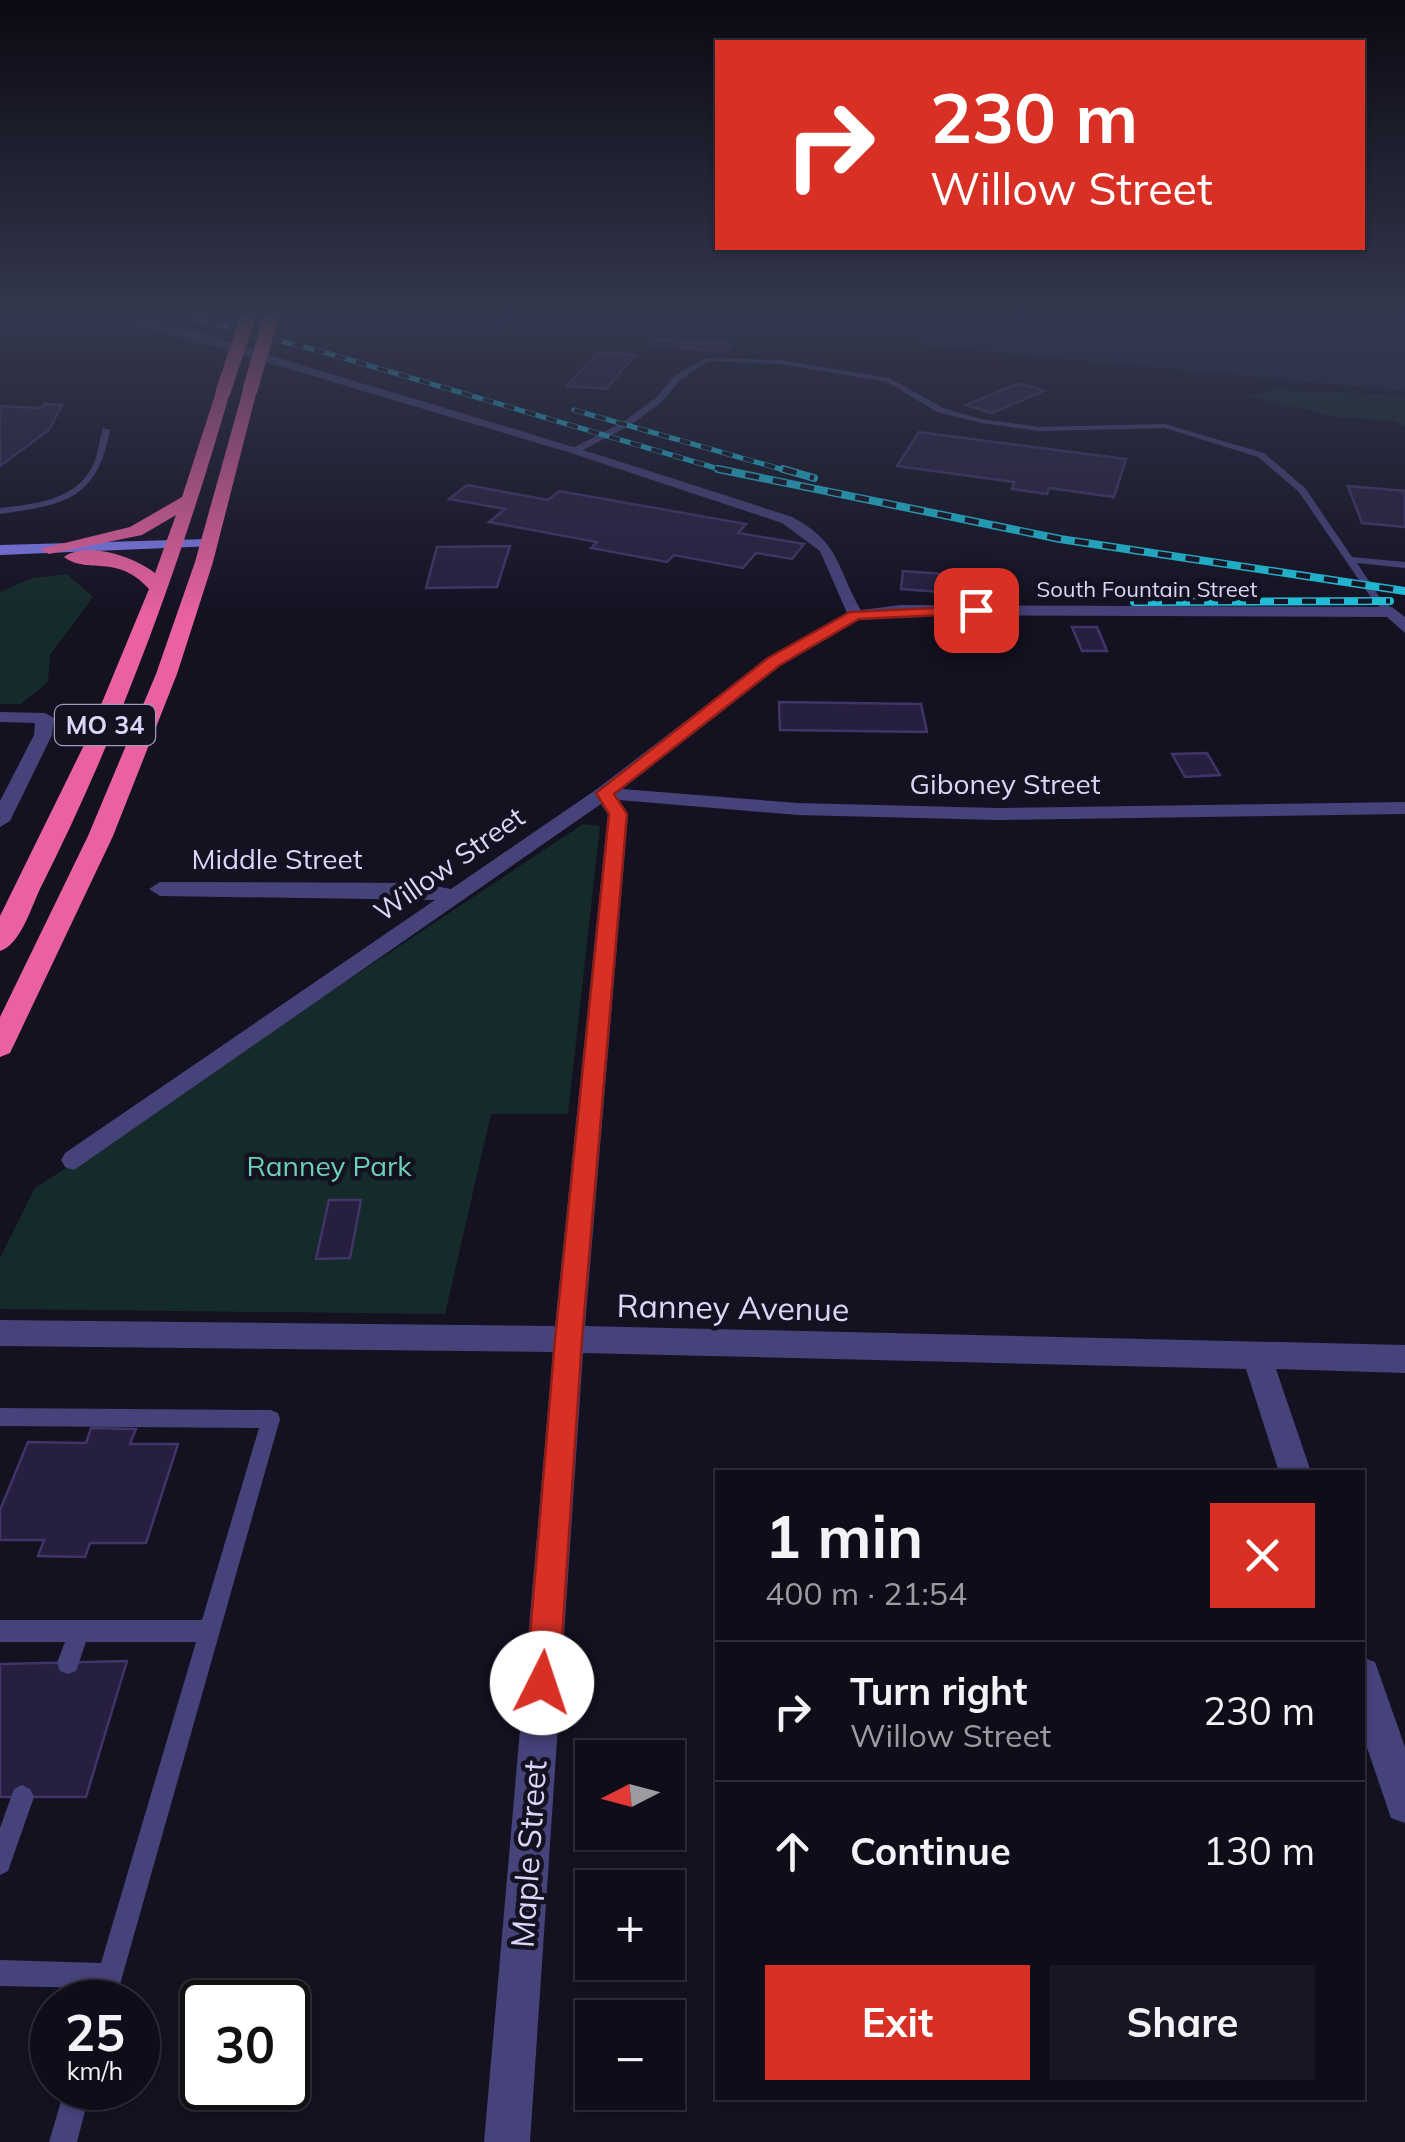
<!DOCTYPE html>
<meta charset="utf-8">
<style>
body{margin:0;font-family:Mulish,sans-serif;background:#181622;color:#f1f3f6;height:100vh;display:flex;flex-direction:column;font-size:38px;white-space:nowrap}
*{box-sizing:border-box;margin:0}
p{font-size:32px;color:#9b9ca2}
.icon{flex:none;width:55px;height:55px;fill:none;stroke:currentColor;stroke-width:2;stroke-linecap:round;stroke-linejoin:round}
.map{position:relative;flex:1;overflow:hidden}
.sheet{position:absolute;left:715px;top:1470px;width:650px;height:630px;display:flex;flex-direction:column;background:#0f0d19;border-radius:0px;box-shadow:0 2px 8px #0004,0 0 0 2px #2f2d38}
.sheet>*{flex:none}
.hud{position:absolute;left:715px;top:40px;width:650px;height:210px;border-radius:0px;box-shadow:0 2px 8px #0004,0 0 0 2px #2f2d38;background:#d93025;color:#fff;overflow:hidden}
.needle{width:65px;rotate:264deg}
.buttons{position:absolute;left:575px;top:1740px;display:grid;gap:20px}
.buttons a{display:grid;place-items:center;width:110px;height:110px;border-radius:0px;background:#0f0d19;box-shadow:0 2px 8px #0004,0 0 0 2px #2f2d38;font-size:50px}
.speed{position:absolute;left:30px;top:1980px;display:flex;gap:20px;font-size:50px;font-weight:700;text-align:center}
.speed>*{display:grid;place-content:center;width:130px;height:130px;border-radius:50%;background:#0f0d19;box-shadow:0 2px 8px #0004,0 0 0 2px #2f2d38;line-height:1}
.speed small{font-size:25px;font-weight:400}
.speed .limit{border:5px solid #111;border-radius:15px;background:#fff;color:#111}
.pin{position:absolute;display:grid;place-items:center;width:85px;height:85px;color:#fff;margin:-42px;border-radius:20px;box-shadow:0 5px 15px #0006}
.me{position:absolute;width:110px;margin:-55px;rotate:4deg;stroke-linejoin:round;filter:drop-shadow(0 0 8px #0008)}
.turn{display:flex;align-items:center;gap:35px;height:210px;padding:0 50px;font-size:45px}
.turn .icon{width:130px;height:130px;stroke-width:2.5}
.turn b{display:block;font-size:70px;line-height:85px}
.round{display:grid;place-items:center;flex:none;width:105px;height:105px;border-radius:0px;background:#181622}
.summary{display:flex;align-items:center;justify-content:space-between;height:170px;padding:0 50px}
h1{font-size:60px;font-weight:700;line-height:75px}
.button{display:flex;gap:20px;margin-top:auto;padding:20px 50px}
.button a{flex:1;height:115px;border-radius:0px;background:#d93025;color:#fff;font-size:40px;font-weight:700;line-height:115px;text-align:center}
.button a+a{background:#181622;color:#f1f3f6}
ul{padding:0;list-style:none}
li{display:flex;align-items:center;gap:30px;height:140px;padding:0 50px;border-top:2px solid #2f2d38}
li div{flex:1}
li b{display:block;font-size:38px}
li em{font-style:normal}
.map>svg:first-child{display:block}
</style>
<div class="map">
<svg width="1405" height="2142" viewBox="0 0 1405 2142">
<rect width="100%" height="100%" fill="#141121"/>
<!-- green -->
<g fill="#152a2a">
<polygon points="1273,390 1405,395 1405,427 1395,421 1338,417 1247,397"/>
<polygon points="67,574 93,597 50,655 48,682 21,704 0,704 0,592 32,578"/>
<polygon points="583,824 600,826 568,1114 491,1114 445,1314 0,1309 0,1258 34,1189"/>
</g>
<!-- water -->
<polygon fill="#162745" points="636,317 1405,317 1405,391 922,345 924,337 815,329 798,337"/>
<!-- building -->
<g fill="#271f3f" stroke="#403468" stroke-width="2.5">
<polygon points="654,339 693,342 731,344 725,352 650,344"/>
<polygon points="598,352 635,355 606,389 567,386"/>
<polygon points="1019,383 1044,391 992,413 966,405"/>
<polygon points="45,404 62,405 49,430 0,466 0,406 41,408"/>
<polygon points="919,432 1126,459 1114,497 1049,488 1047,494 1012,489 1014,482 897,466"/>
<polygon points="467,485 548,500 559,491 746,524 738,533 804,544 792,559 756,553 743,568 674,555 667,562 591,548 597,542 489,522 505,509 449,499"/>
<polygon points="1348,486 1405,491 1405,527 1362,523"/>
<polygon points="510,546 497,587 426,588 437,547"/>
<polygon points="903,571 969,576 968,594 901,589"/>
<polygon points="1072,627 1097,627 1107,651 1082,651"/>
<polygon points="779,702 921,704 927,732 780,730"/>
<polygon points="1207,753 1220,775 1185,777 1172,754"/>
<polygon points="329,1200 361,1200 350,1258 316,1259"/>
<polygon points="91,1428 136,1429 130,1444 178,1444 146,1543 90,1543 85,1557 38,1556 44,1540 0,1540 0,1510 28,1442 86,1443"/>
<polygon points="127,1661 86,1797 0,1797 0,1664"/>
</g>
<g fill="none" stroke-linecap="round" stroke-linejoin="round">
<!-- lane -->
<g fill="#46427a" fill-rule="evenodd">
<polygon points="705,358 781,360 889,378 943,408 981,419 1039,427 1165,424 1264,453 1305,488 1352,557 1405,562 1405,568 1357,563 1380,598 1397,612 1389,614 1374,602 1299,492 1258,457 1165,428 1039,431 981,423 937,412 887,382 781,364 708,361 680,380 662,402 629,426 579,452 573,452 573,448 623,422 656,398 674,376"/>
<path d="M103,428L110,430C97,500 64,505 0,514V508C33,504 75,501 92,467C98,455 99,441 103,428Z"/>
<polygon points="0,1408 271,1410 278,1413 280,1419 115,2002 89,2002 93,1988 0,1986 0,1960 101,1963 196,1642 86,1642 76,1671 68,1674 60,1671 57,1663 65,1642 0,1642 0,1620 202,1620 259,1428 0,1426"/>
<polygon points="22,1785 30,1789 34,1797 8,1871 0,1875 0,1828 14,1789"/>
<polygon points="65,2088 91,2088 77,2142 49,2142"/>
</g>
<!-- street -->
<g fill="#46427a" fill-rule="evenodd">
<path d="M102,317C172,317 256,352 324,372C481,418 637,466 792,517C841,543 836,567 861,610L901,605L1392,607L1405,617V633L1387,617L901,615L860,619L780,666L622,789L798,803L998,808L1405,802V814L998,820L798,815L619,800L628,814L585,1326L1405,1345V1373L1276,1369L1311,1472H1279L1246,1369L583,1353L530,2142H484L553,1352L0,1346V1320L555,1326L608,814L601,804L74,1170L65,1167L61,1160L65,1153L435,900L160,896L149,889L160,882L419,883L451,889L597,789L768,658L847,613L820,551L782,523L571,453L199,342Z"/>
<polygon points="0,712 45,713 54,718 52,735 10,821 0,827 0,801 34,735 35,723 0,722"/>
<polygon points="1362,1657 1375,1662 1405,1747 1405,1823 1391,1818 1362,1733"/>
</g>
<!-- secondary -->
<polygon fill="#817aed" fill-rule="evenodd" points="209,539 214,540 214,546 0,555 0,545"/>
<!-- highway -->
<g fill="#e9619e" fill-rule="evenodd">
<polygon points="250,386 257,390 213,562 177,674 113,836 10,1053 0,1057 0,1017 88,836 156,674 195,562 243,390"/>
<path d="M223,388L230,392C181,563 120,730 40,889C31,908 20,945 0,951V916L86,741L149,589C117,553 88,575 64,557C86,540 135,557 155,573L176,515L142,535L49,554L40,549L130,527L182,497L216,392Z"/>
</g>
<defs>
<g id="rail-far1">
<polyline points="186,317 320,351 729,472"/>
<polyline points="574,410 791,472"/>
</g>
<g id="rail">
<polyline points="718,469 1060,539 1405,591"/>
<polyline points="783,469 814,478"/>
<polyline points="1134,602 1390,601"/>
</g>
</defs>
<!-- rail-far1 casing -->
<use href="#rail-far1" stroke="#1fc3dd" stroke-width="5"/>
<!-- rail casing -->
<use href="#rail" stroke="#1fc3dd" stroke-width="8"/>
<!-- rail-far1 -->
<use href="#rail-far1" stroke="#141121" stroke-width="4" stroke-dasharray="11" stroke-linecap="butt"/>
<!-- rail -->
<use href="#rail" stroke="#141121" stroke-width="5" stroke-dasharray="14" stroke-linecap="butt"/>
<!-- highway-bridge -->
<g stroke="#e9619e" stroke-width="15">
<polyline points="250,390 271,317"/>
<polyline points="223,392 248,317"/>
</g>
</g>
<!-- sky -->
<linearGradient id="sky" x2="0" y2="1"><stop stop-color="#0b0912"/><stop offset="0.51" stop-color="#34384e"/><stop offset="1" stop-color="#34384e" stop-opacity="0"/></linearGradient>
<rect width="1405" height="617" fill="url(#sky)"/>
<!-- route -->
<polygon fill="#d93025" stroke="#8d1f18" stroke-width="2.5" points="976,606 984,610 982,613 859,619 780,665 614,794 627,814 582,1339 559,1683 554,1695 542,1700 530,1695 526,1683 555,1339 609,814 596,793 768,658 850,612"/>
<g text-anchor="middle" stroke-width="9" stroke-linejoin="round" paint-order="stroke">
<!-- far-street labels -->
<g font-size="22" fill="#dbd6f9" stroke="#141121">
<text x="1147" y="597">South Fountain Street</text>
</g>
<!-- shield labels -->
<rect fill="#141121" stroke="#9f9bb8" stroke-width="2.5" x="55" y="705" width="100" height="40" rx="8"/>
<g font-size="25" font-weight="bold" fill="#dbd6f9">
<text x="105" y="734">MO 34</text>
</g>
<!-- street labels -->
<g font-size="28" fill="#dbd6f9" stroke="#141121">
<text x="1005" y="794">Giboney Street</text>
<text x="277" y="869">Middle Street</text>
<text transform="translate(449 864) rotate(-35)" y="10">Willow Street</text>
</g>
<!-- park labels -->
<g font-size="28" fill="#6ccfba" stroke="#141121">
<text x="329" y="1176">Ranney Park</text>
</g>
<!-- near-street labels -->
<g font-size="32" fill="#dbd6f9" stroke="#141121">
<text transform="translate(733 1308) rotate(1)" y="11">Ranney Avenue</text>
<text transform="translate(529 1854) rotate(-86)" y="11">Maple Street</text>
</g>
</g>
</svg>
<div class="buttons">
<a><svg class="needle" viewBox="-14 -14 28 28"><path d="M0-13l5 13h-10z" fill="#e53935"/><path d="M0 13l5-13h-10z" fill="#9b9ca2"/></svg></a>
<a>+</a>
<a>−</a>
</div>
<div class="speed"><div>25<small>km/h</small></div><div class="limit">30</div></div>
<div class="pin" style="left:976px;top:610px;background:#d93025"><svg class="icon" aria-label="arrive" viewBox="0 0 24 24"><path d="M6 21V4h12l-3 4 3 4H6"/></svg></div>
<svg class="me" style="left:542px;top:1683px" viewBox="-20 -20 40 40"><circle r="19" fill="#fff"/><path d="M0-13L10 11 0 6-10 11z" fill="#d93025"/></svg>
<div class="hud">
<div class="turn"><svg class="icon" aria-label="right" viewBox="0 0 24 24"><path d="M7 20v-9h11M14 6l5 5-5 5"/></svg><div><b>230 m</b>Willow Street</div></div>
</div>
<section class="sheet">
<div class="summary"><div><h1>1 min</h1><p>400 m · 21:54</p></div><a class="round" style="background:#d93025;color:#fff"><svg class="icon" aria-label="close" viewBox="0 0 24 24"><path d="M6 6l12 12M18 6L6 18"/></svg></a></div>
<ul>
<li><svg class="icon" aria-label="right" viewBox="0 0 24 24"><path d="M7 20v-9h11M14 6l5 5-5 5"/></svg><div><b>Turn right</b><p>Willow Street</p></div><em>230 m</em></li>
<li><svg class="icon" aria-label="ahead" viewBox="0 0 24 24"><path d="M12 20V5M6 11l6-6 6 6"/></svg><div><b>Continue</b></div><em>130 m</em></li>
</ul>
<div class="button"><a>Exit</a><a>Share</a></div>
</section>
</div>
